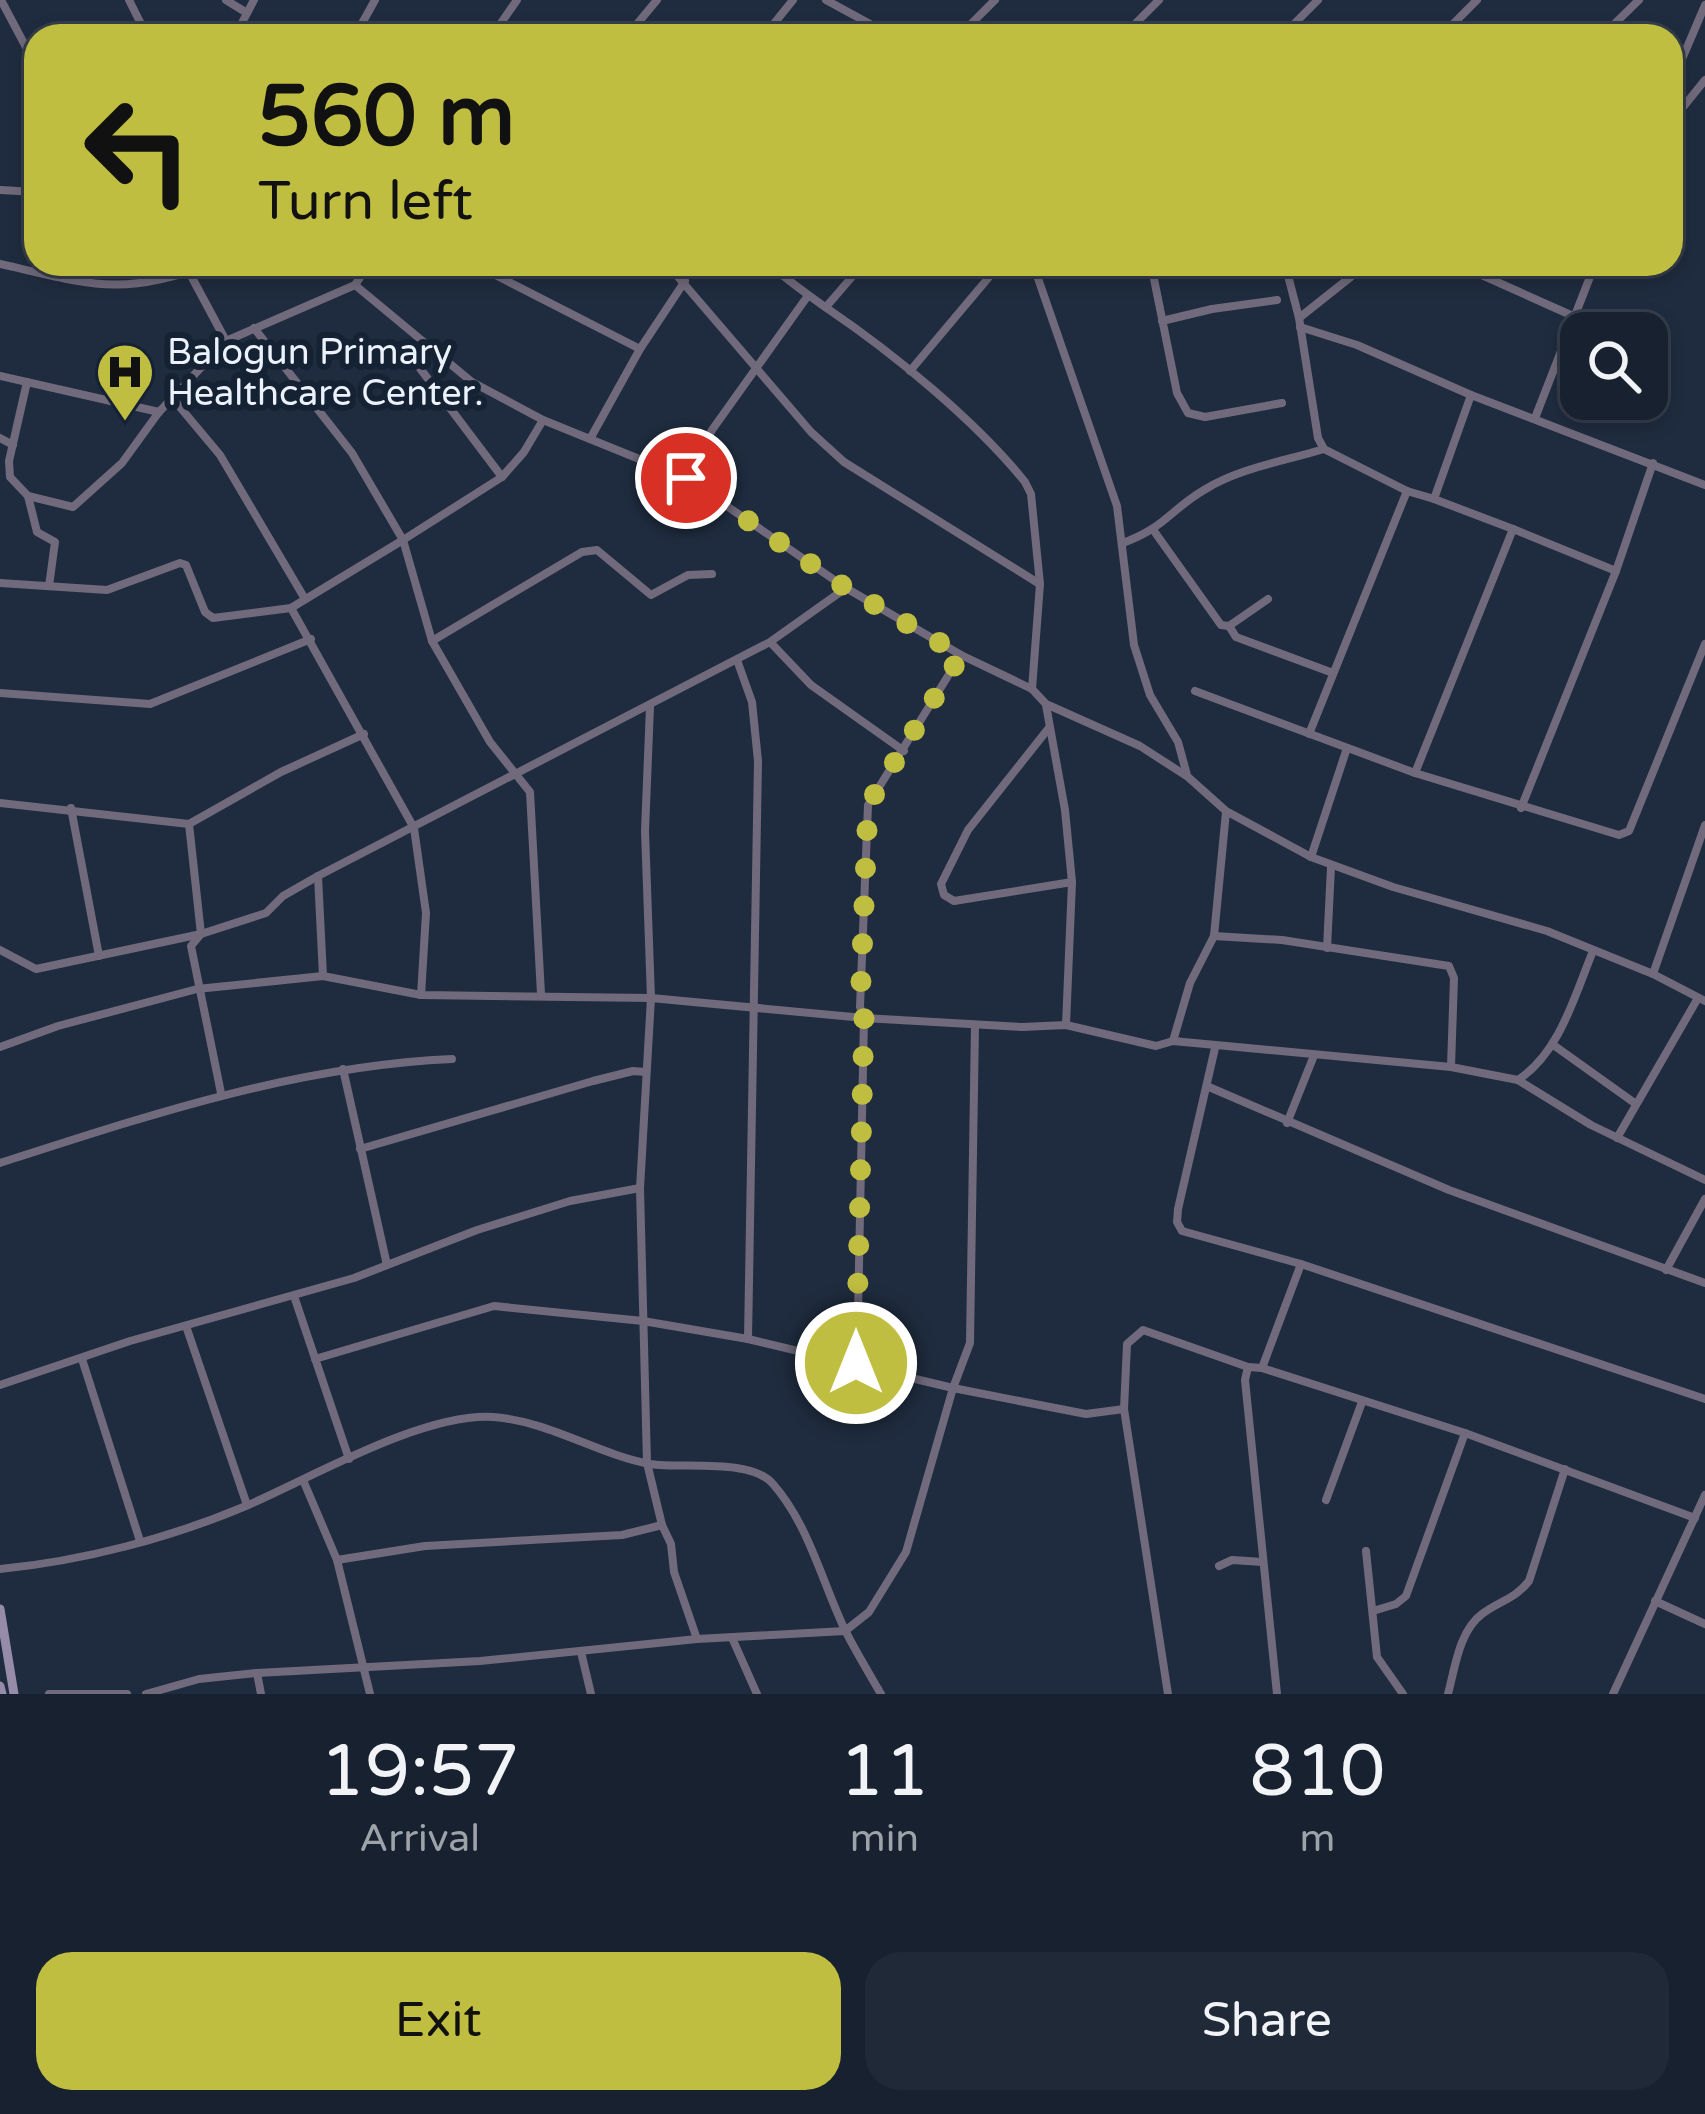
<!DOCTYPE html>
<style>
body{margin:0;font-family:"Varela Round",sans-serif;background:#202937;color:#f1f3f6;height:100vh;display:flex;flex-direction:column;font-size:45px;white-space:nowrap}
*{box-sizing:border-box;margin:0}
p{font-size:39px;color:#9ea3aa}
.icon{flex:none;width:66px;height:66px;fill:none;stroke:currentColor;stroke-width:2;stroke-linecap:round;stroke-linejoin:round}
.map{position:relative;height:1694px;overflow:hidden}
.panel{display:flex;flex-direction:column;background:#17212f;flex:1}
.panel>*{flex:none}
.banner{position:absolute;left:24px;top:24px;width:1659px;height:252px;border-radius:36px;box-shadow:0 6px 18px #0003,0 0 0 3px #363e4b;background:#c0be40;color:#111;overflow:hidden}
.fabs{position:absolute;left:1560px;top:312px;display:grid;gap:24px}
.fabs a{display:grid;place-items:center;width:108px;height:108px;border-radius:24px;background:#17212f;box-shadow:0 6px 18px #0003,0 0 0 3px #363e4b;font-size:60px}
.pin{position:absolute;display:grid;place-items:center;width:102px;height:102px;color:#fff;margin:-51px;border:6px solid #fff;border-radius:50%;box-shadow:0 3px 12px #0007}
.me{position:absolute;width:132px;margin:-66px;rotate:0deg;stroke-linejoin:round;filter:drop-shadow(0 0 9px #0008)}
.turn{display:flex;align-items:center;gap:42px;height:252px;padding:0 36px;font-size:54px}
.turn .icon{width:156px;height:156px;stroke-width:2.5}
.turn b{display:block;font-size:84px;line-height:102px}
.eta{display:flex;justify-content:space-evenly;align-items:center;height:204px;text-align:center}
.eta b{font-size:72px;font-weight:600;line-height:84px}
.action{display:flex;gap:24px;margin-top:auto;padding:24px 36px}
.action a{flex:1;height:138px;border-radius:36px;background:#c0be40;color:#111;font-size:48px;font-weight:600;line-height:138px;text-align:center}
.action a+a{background:#202937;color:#f1f3f6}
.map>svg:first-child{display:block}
</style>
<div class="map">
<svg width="1705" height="1694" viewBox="0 0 1705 1694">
<rect width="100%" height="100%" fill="#1f2c3f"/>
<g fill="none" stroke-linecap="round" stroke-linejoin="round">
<!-- street -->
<g stroke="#706a7c" stroke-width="8">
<polyline points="1,0 36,66"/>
<polyline points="129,0 147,36"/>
<polyline points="226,0 247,13"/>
<polyline points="826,0 892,36"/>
<polyline points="235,36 254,0"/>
<polyline points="355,36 375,0"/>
<polyline points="492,36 517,0"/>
<polyline points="627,36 657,0"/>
<polyline points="764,36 793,0"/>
<polyline points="959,36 995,0"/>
<polyline points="1123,36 1159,0"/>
<polyline points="1282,36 1318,0"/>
<polyline points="1441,36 1477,0"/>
<polyline points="1602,36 1639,0"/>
<polyline points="1671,85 1705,5"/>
<polyline points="1684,106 1705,80"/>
<polyline points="0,190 36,192"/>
<path d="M0,264C89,284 121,298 211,264"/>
<polyline points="474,264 640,349"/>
<polyline points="667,264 811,432 844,462 1038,583"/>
<path d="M769,264C788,281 807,294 828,309C893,353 976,421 1025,482L1031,494L1040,584L1032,689"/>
<polyline points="1033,264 1117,506 1134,645 1150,695 1178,742 1187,775"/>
<polyline points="1151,264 1177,393 1188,413 1205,417 1282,403"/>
<polyline points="1285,264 1299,318 1318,438 1324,449 1407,491 1434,499 1471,395"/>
<polyline points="1457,264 1573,316"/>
<polyline points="189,272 226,341"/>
<polyline points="355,285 472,382 543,420 524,452 502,477 403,540 432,641 490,742 530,792 541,994"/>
<polyline points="826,307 863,264"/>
<polyline points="1299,318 1367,264"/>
<polyline points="1162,321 1212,309 1277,300"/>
<polyline points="1300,327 1357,345 1471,395 1705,485"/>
<polyline points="426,345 419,367 502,477"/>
<polyline points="910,371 1000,264"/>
<polyline points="0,376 159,412"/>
<polyline points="27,382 9,461 10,477 28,496 73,507 122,463 159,412 226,341 355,285 369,264"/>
<polyline points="174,400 220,455 305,599"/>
<polyline points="1535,418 1595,264"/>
<polyline points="543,420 686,478 712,430 807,297"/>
<polyline points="0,438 13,445"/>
<polyline points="590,439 640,349 685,281"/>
<polyline points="686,478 846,588 961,655 1032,689 1046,704 1140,746 1188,777 1226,811 1311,857 1393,887 1547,931 1653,974 1705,1001"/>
<polyline points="28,496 37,532 55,542 49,586"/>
<polyline points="1434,499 1513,529"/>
<polyline points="1154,531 1221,625 1229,626 1268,599"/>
<path d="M1123,543C1166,527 1170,510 1204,490C1239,468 1285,461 1324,449"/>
<polyline points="0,583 107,590 180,563 186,565 205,612 213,618 291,608 403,540 352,453 254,328"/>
<polyline points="291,608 414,828 426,913 421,995"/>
<polyline points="1229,626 1236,637 1333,673"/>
<polyline points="432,641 582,552 597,550 651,595 688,575 712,574"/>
<polyline points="771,643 811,685 904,751"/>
<polyline points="737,660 752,702 758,761 748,1339"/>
<polyline points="1195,691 1415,773 1619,835 1629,831 1705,644"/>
<polyline points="0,693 150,704 311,639"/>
<polyline points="1046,705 1065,810 1072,882 1066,1025"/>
<polyline points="650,707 645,831 651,998 640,1188 647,1463 662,1525 671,1544 674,1572 697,1639"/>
<polyline points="1048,729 968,830 941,884 944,895 954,901 1072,882"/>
<polyline points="1309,734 1407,491"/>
<polyline points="1415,773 1513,529 1616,571"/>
<polyline points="0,803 189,824 281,772 364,734"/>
<polyline points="71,808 99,956"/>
<polyline points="1521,808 1616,571 1653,463"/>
<polyline points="189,824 201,934 191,946 221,1093"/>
<polyline points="1311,857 1347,748"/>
<polyline points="318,876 323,976"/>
<polyline points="1214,936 1282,940 1449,966 1454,978 1451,1067"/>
<polyline points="1327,948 1331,867"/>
<polyline points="0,950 36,969 201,934 266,913 283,896 318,876 770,642 846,588"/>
<polyline points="1653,974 1705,825"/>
<polyline points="1173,1041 1190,983 1214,936 1226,812"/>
<polyline points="1552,1044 1636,1104"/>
<polyline points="0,1047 58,1026 197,989 323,976 421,995 651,998 864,1018 1022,1027 1066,1025 1156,1046 1173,1041 1451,1067 1518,1080 1591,1125 1705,1180"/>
<polyline points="1215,1048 1178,1209 1177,1222 1182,1231 1301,1264 1705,1399"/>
<polyline points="343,1069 387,1265"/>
<path d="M1518,1080C1560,1052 1574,997 1593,951"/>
<polyline points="1209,1087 1449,1190 1705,1283"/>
<polyline points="1287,1123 1313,1058"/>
<polyline points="1617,1138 1698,998"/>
<polyline points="360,1149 593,1081 633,1071 646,1072"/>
<path d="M0,1163C149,1115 295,1066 452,1059"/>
<polyline points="1666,1270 1705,1199"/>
<polyline points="294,1296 349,1459"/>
<polyline points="186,1326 247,1505"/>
<polyline points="82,1359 140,1541"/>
<polyline points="315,1359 494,1306 643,1321 748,1339 953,1388 1086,1414 1124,1409"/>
<polyline points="857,1363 864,1018 860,1007 868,805 961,655"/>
<polyline points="1262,1368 1301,1264"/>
<polyline points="0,1385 130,1341 354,1278 477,1230 570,1201 640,1188"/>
<polyline points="303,1480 337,1560 370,1694"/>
<polyline points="1326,1500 1362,1402"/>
<polyline points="1366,1551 1377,1657 1403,1694"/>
<polyline points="337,1560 425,1546 622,1535 662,1525"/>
<polyline points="1219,1566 1232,1560 1263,1562"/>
<path d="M0,1569C83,1561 170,1538 246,1506C313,1477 422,1413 493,1417C549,1421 597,1454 650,1464C683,1469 751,1458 773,1484C809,1525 822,1582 845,1630C856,1652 869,1673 881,1694"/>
<polyline points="1655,1601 1705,1624"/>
<polyline points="1373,1611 1396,1604 1406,1596 1465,1433"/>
<polyline points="733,1640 757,1694"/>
<polyline points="581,1652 591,1694"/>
<polyline points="257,1673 261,1694"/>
<polyline points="49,1694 127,1694"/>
<polyline points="146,1694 199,1679 257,1673 480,1661 697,1639 845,1631 869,1612 906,1552 953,1388 970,1343 975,1025"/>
<polyline points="1168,1694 1124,1409 1127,1344 1143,1330 1248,1367"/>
<polyline points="1277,1694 1245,1380 1248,1367 1262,1368 1465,1433 1695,1518"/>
<path d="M1448,1694C1455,1668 1459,1631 1482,1614C1499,1601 1515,1599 1529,1581L1565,1469"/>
<polyline points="1613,1694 1705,1495"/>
</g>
<!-- secondary -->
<g stroke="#968caa" stroke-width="9">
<polyline points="0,1609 14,1694"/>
<polyline points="0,1686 2,1694"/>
</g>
</g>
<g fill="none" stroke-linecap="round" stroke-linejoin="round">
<!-- route -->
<polyline stroke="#c0be40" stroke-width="21" stroke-dasharray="0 37.8" points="686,478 846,588 961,655 868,805 860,1006 864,1018 856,1363"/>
</g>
<!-- icons -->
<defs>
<symbol id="hospital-pin" viewBox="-11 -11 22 30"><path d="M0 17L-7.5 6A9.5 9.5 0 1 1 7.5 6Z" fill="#c0be40" stroke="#152234"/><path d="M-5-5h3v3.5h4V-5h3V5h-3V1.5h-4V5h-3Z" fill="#111"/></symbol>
</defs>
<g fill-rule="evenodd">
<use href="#hospital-pin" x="92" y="339" width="66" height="90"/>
</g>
<g text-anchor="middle" stroke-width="12" stroke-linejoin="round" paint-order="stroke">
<!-- poi labels -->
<g font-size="36" fill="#ebf2fc" stroke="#152234" text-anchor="start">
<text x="167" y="364">Balogun Primary<tspan x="167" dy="41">Healthcare Center.</tspan></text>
</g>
</g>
</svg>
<div class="fabs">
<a><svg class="icon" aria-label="search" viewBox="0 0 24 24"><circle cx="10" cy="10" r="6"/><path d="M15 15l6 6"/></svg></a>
</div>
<div class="pin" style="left:686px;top:478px;background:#d93025"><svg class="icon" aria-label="arrive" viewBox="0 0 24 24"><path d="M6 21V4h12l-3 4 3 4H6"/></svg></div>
<svg class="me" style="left:856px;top:1363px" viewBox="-20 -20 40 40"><circle r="17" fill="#c0be40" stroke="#fff" stroke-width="3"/><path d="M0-11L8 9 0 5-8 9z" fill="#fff"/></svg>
<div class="banner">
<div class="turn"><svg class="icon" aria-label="left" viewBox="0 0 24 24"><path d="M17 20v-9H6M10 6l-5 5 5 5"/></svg><div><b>560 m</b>Turn left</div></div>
</div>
</div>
<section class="panel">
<div class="eta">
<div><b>19:57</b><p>Arrival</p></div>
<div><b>11</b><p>min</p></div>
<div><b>810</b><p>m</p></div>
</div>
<div class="action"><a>Exit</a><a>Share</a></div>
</section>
